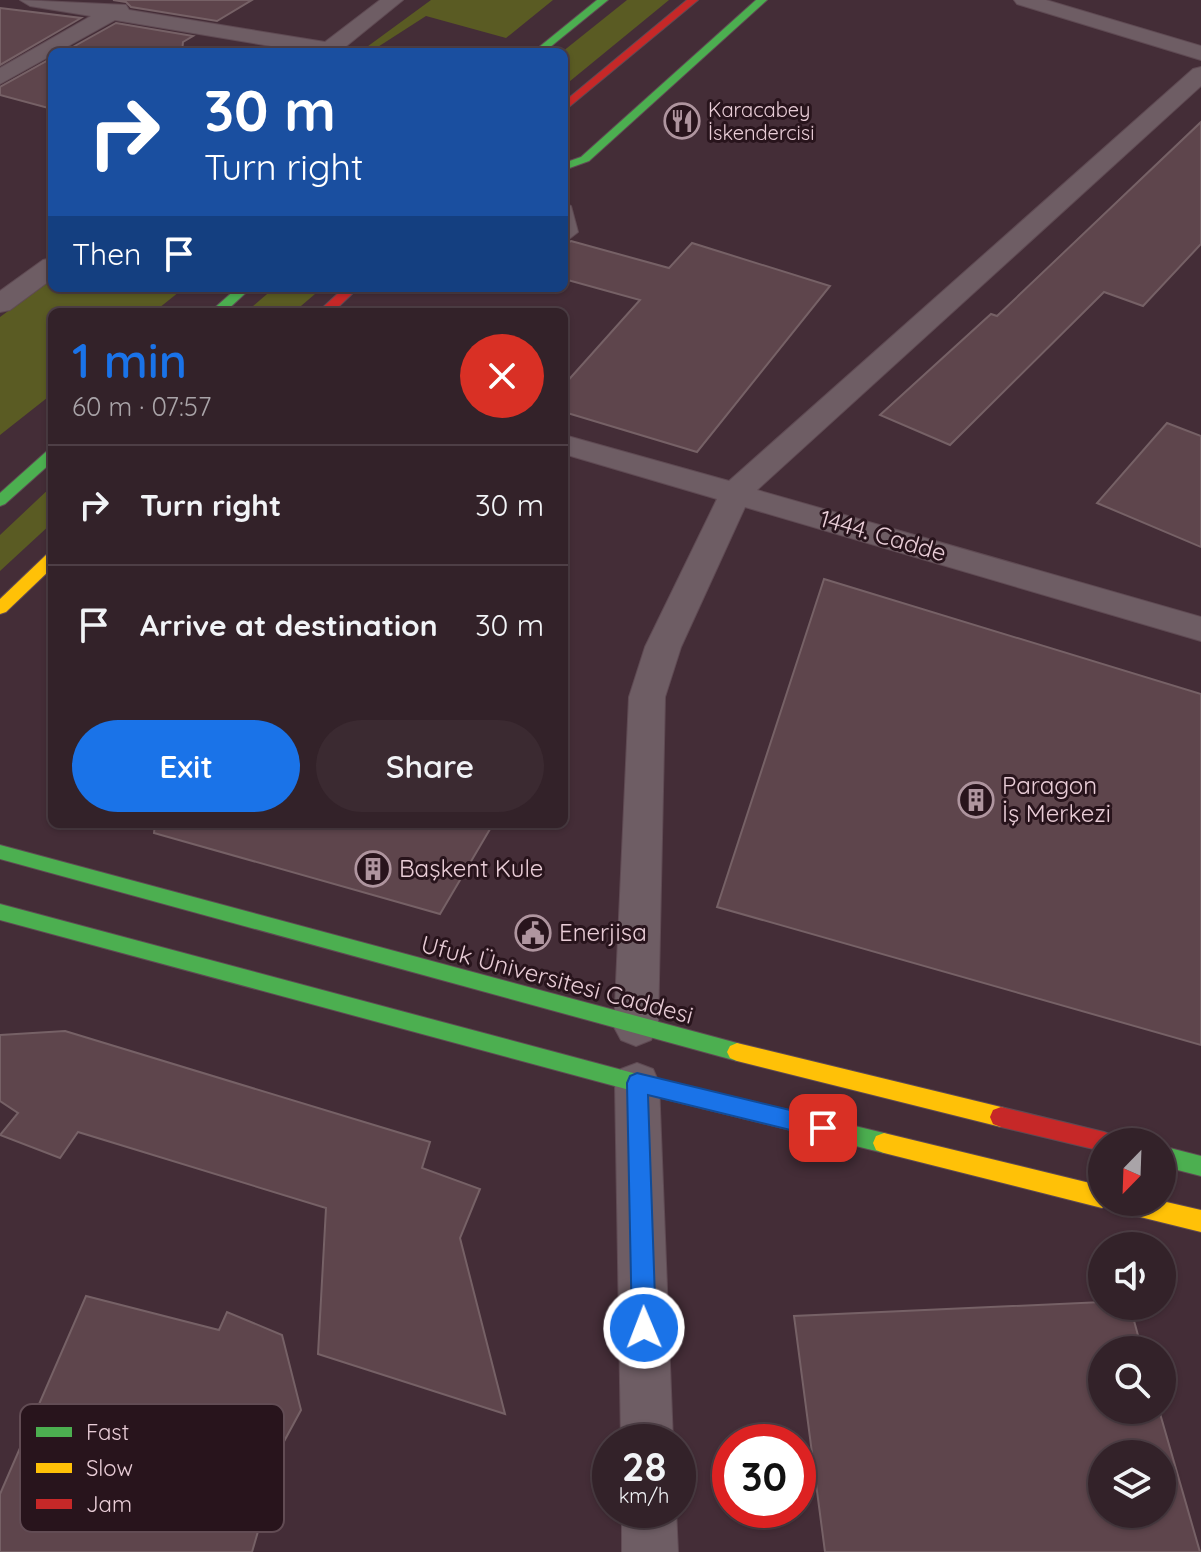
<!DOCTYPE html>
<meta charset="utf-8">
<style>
body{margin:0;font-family:Quicksand,sans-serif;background:#3b2a31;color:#f1f3f6;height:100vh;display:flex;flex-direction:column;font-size:30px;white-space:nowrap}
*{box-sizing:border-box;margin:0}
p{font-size:26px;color:#a9a4a8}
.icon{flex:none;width:44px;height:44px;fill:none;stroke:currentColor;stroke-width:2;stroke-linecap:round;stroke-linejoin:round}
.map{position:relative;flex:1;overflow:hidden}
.details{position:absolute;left:48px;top:308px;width:520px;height:520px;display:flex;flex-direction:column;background:#332229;border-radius:12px;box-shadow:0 2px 6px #0004,0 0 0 2px #4e3f46}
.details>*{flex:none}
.guide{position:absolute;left:48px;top:48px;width:520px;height:244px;border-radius:12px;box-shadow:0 2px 6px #0004,0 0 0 2px #4e3f46;background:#1a4fa0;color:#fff;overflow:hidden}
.needle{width:52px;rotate:203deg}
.controls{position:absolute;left:1088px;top:1128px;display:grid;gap:16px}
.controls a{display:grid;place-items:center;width:88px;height:88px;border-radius:50%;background:#332229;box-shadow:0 2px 6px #0004,0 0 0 2px #4e3f46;font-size:40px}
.speed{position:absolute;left:592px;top:1424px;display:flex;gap:16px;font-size:40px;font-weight:700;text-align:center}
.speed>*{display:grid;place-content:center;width:104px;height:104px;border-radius:50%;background:#332229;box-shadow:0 2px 6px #0004,0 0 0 2px #4e3f46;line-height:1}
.speed small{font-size:20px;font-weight:400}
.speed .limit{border:12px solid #d22;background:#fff;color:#111}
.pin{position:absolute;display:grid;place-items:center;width:68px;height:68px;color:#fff;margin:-34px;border-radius:16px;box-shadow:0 4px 12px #0006}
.me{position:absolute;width:88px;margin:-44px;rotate:359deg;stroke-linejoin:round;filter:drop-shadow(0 0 6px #0008)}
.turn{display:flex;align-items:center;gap:28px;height:168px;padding:0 24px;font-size:36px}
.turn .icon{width:104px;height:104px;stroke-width:2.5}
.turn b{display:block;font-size:56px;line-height:68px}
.then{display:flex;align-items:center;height:76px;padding:0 24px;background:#0003;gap:16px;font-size:30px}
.round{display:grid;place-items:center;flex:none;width:84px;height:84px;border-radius:42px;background:#3b2a31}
.head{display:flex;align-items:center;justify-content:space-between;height:136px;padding:0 24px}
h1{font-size:48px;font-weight:600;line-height:60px;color:#1a73e8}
.cta{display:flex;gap:16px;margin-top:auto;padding:16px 24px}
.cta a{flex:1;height:92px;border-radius:48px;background:#1a73e8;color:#fff;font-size:32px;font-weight:600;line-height:92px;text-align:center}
.cta a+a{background:#3b2a31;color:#f1f3f6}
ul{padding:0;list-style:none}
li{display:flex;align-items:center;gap:24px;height:120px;padding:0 24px;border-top:2px solid #4e3f46}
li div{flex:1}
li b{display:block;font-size:30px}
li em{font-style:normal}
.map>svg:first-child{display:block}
</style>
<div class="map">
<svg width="1201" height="1552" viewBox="0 0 1201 1552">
<rect width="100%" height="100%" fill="#442d37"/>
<!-- green -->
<g fill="#5a5b23">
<polygon points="431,0 553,0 506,38 426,16 370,52 360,52"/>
<polygon points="627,0 669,0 564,86 562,52"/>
<polygon points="52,279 52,288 184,288 154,312 52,312 52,394 0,435 0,317"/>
<polygon points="274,288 322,288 294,312 246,312"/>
<polygon points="52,486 52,523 0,571 0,535"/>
</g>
<!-- building -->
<g fill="#5e454c" stroke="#766166" stroke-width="2" fill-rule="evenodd">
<polygon points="113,0 252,0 217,21 131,7 126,2"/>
<polygon points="0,8 81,18 0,65"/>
<polygon points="116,23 193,36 183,42 182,52 64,52"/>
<polygon points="52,58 52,109 0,95 0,87"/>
<polygon points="1201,122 1201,244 1143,306 1104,292 950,445 880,415 991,314 997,316"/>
<polygon points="571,241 669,268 692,243 830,286 697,452 564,412 564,385 640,300 564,279 564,246"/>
<polygon points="1167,423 1201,436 1201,547 1097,503"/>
<polygon points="824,579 1201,694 1201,1045 717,907"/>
<polygon points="155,824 493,824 440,914 154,833"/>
<polygon points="65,1031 430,1142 422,1168 480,1189 460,1238 505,1414 318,1354 326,1208 78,1132 60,1158 0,1135 18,1113 0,1101 0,1035"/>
<polygon points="86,1296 219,1330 227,1312 282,1335 301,1410 248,1508 264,1511 252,1552 0,1552 0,1494"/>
<path d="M1102,1302V1306H1130L1142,1350H1102V1410H1159L1200,1552H825L794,1316ZM1102,1454H1162V1514H1102Z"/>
</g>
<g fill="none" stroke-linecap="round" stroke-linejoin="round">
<defs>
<polygon id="lane" points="564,202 571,206 578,232 564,243"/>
<g id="street">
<polygon points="20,0 126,5 129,10 325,42 380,0 403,0 339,52 307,52 115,20 0,84 0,68 91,16 30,6"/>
<polygon points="1014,0 1046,0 1201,46 1201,60 1017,4"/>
<polygon points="1201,67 1201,86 757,490 1201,617 1201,641 745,507 681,647 665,697 658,1027 651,1040 636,1046 621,1040 614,1027 629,697 645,647 717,499 564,454 564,435 729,481 1193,69"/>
<polygon points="52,258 52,279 10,310 0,312 0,291 43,260"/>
<polygon points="637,1063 653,1069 659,1083 673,1442 621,1442 615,1083 621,1069"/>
<polygon points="622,1510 676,1510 678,1552 622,1552"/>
</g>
<g id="fast">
<polygon points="597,0 608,0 544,52 533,52"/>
<polygon points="756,0 767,0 589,161 564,170 564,163 581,157"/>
<polygon points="237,288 251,288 225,312 210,312"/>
<polygon points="52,450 52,462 5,504 0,506 0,493 47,451"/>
<polygon points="0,845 737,1043 744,1046 747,1052 744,1058 737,1061 0,859"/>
<polygon points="0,904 637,1074 884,1133 892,1136 895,1143 892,1150 884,1153 637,1092 0,920"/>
<polygon points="1162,1146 1201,1156 1201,1176 1162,1166"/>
</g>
<g id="slow">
<polygon points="52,554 52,568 6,612 0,614 0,599 46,555"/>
<polygon points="737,1043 1001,1107 1009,1110 1012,1117 1009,1124 1001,1127 737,1061 730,1058 727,1052 730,1046"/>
<polygon points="884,1133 1102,1186 1102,1202 1111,1202 1102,1208 884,1153 876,1150 873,1143 876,1136"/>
<polygon points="1162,1201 1201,1210 1201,1232 1124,1213 1116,1209 1113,1202"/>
</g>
<g id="jam">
<polygon points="687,0 698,0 564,111 564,102"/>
<polygon points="344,288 358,288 333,312 318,312"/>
<polygon points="1001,1107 1104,1132 1112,1135 1115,1142 1102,1142 1102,1151 1001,1127 993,1124 990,1117 993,1110"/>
</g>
</defs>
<!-- lane casing -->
<use href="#lane" stroke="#5f4a53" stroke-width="2"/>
<!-- street casing -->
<use href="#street" stroke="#5f4a53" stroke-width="2"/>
<!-- fast casing -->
<use href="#fast" stroke="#5f4a53" stroke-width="2"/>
<!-- slow casing -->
<use href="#slow" stroke="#5f4a53" stroke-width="2"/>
<!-- jam casing -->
<use href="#jam" stroke="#5f4a53" stroke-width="2"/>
<!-- lane -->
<use href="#lane" fill="#6e5d64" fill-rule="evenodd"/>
<!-- street -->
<use href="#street" fill="#6e5d64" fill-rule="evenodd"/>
<!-- fast -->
<use href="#fast" fill="#4caf50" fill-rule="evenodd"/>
<!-- slow -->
<use href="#slow" fill="#ffc107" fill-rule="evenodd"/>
<!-- jam -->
<use href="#jam" fill="#c62828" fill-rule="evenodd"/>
</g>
<!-- route -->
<polygon fill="#1a73e8" stroke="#114b97" stroke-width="2" points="637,1073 823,1118 831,1121 834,1128 831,1135 823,1138 648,1095 656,1328 652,1336 644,1340 635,1336 632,1328 627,1083 630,1076"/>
<!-- icons -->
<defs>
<symbol id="restaurant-ring" viewBox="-11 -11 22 22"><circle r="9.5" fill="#28141c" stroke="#af959f" stroke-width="1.5"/><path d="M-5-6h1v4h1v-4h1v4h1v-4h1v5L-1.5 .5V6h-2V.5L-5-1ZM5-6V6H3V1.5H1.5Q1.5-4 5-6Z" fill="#af959f"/></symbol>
<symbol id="building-ring" viewBox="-11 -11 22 22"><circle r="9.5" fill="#28141c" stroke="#af959f" stroke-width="1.5"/><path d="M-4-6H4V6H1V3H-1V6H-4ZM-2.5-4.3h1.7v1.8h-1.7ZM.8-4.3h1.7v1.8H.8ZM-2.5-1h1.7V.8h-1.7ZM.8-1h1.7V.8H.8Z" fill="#af959f"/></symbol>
<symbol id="civic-ring" viewBox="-11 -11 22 22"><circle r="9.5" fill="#28141c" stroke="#af959f" stroke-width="1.5"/><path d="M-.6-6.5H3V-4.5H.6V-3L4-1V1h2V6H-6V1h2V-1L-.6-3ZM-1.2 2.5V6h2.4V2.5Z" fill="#af959f"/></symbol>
</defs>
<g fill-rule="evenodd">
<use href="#restaurant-ring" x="662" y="101" width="40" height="40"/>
<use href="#building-ring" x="956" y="780" width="40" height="40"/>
<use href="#building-ring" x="353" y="849" width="40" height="40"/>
<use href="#civic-ring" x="513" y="913" width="40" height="40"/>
</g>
<g text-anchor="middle" stroke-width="6" stroke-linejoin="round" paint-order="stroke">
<!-- far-poi labels -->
<g font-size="20" fill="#e9cdd7" stroke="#28141c" text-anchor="start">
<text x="708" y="117">Karacabey<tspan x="708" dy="23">İskendercisi</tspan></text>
</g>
<!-- street labels -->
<g font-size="24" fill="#e9cdd7" stroke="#28141c">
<text transform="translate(883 536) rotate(16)" y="8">1444. Cadde</text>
<text transform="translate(557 980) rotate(15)" y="8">Ufuk Üniversitesi Caddesi</text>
</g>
<!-- poi labels -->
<g font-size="24" fill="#e9cdd7" stroke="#28141c" text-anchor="start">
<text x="1002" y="794">Paragon<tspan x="1002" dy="28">İş Merkezi</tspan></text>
<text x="399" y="877">Başkent Kule</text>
<text x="559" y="941">Enerjisa</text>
</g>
</g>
<!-- legend -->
<rect x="20" y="1404" width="264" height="128" rx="12" fill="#28141c" stroke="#624c54" stroke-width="2"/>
<rect x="36" y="1427" width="36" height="10" fill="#4caf50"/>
<rect x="36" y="1463" width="36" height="10" fill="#ffc107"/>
<rect x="36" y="1499" width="36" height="10" fill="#c62828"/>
<g font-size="22" fill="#e9cdd7">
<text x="86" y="1440">Fast</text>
<text x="86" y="1476">Slow</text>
<text x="86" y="1512">Jam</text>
</g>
</svg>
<div class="controls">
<a><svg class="needle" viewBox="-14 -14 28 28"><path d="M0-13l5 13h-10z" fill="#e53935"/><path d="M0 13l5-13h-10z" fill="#a9a4a8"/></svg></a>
<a><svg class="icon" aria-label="sound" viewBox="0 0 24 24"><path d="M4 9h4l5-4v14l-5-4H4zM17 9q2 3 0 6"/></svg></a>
<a><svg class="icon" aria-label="search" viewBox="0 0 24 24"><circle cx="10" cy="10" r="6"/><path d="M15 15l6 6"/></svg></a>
<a><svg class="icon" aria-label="layers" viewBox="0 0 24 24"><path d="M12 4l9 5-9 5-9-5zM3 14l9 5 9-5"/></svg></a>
</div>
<div class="speed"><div>28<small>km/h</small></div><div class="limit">30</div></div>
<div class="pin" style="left:823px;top:1128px;background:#d93025"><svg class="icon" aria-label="arrive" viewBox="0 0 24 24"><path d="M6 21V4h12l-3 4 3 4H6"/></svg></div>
<svg class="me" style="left:644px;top:1328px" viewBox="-20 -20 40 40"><circle r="17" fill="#1a73e8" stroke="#fff" stroke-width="3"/><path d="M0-11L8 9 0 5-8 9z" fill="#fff"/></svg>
<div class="guide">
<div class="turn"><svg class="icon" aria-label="right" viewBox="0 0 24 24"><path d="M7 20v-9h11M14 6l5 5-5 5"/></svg><div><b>30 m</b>Turn right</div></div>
<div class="then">Then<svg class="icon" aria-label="arrive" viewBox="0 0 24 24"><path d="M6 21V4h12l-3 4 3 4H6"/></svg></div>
</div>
<section class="details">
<div class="head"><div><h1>1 min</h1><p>60 m · 07:57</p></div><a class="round" style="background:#d93025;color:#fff"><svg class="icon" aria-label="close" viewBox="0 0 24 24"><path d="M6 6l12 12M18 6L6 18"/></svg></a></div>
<ul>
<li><svg class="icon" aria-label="right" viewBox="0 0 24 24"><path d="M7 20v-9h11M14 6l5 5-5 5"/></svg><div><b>Turn right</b></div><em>30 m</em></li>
<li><svg class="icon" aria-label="arrive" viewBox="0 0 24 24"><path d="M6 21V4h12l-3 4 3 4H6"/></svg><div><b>Arrive at destination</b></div><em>30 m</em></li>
</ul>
<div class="cta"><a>Exit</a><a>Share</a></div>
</section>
</div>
